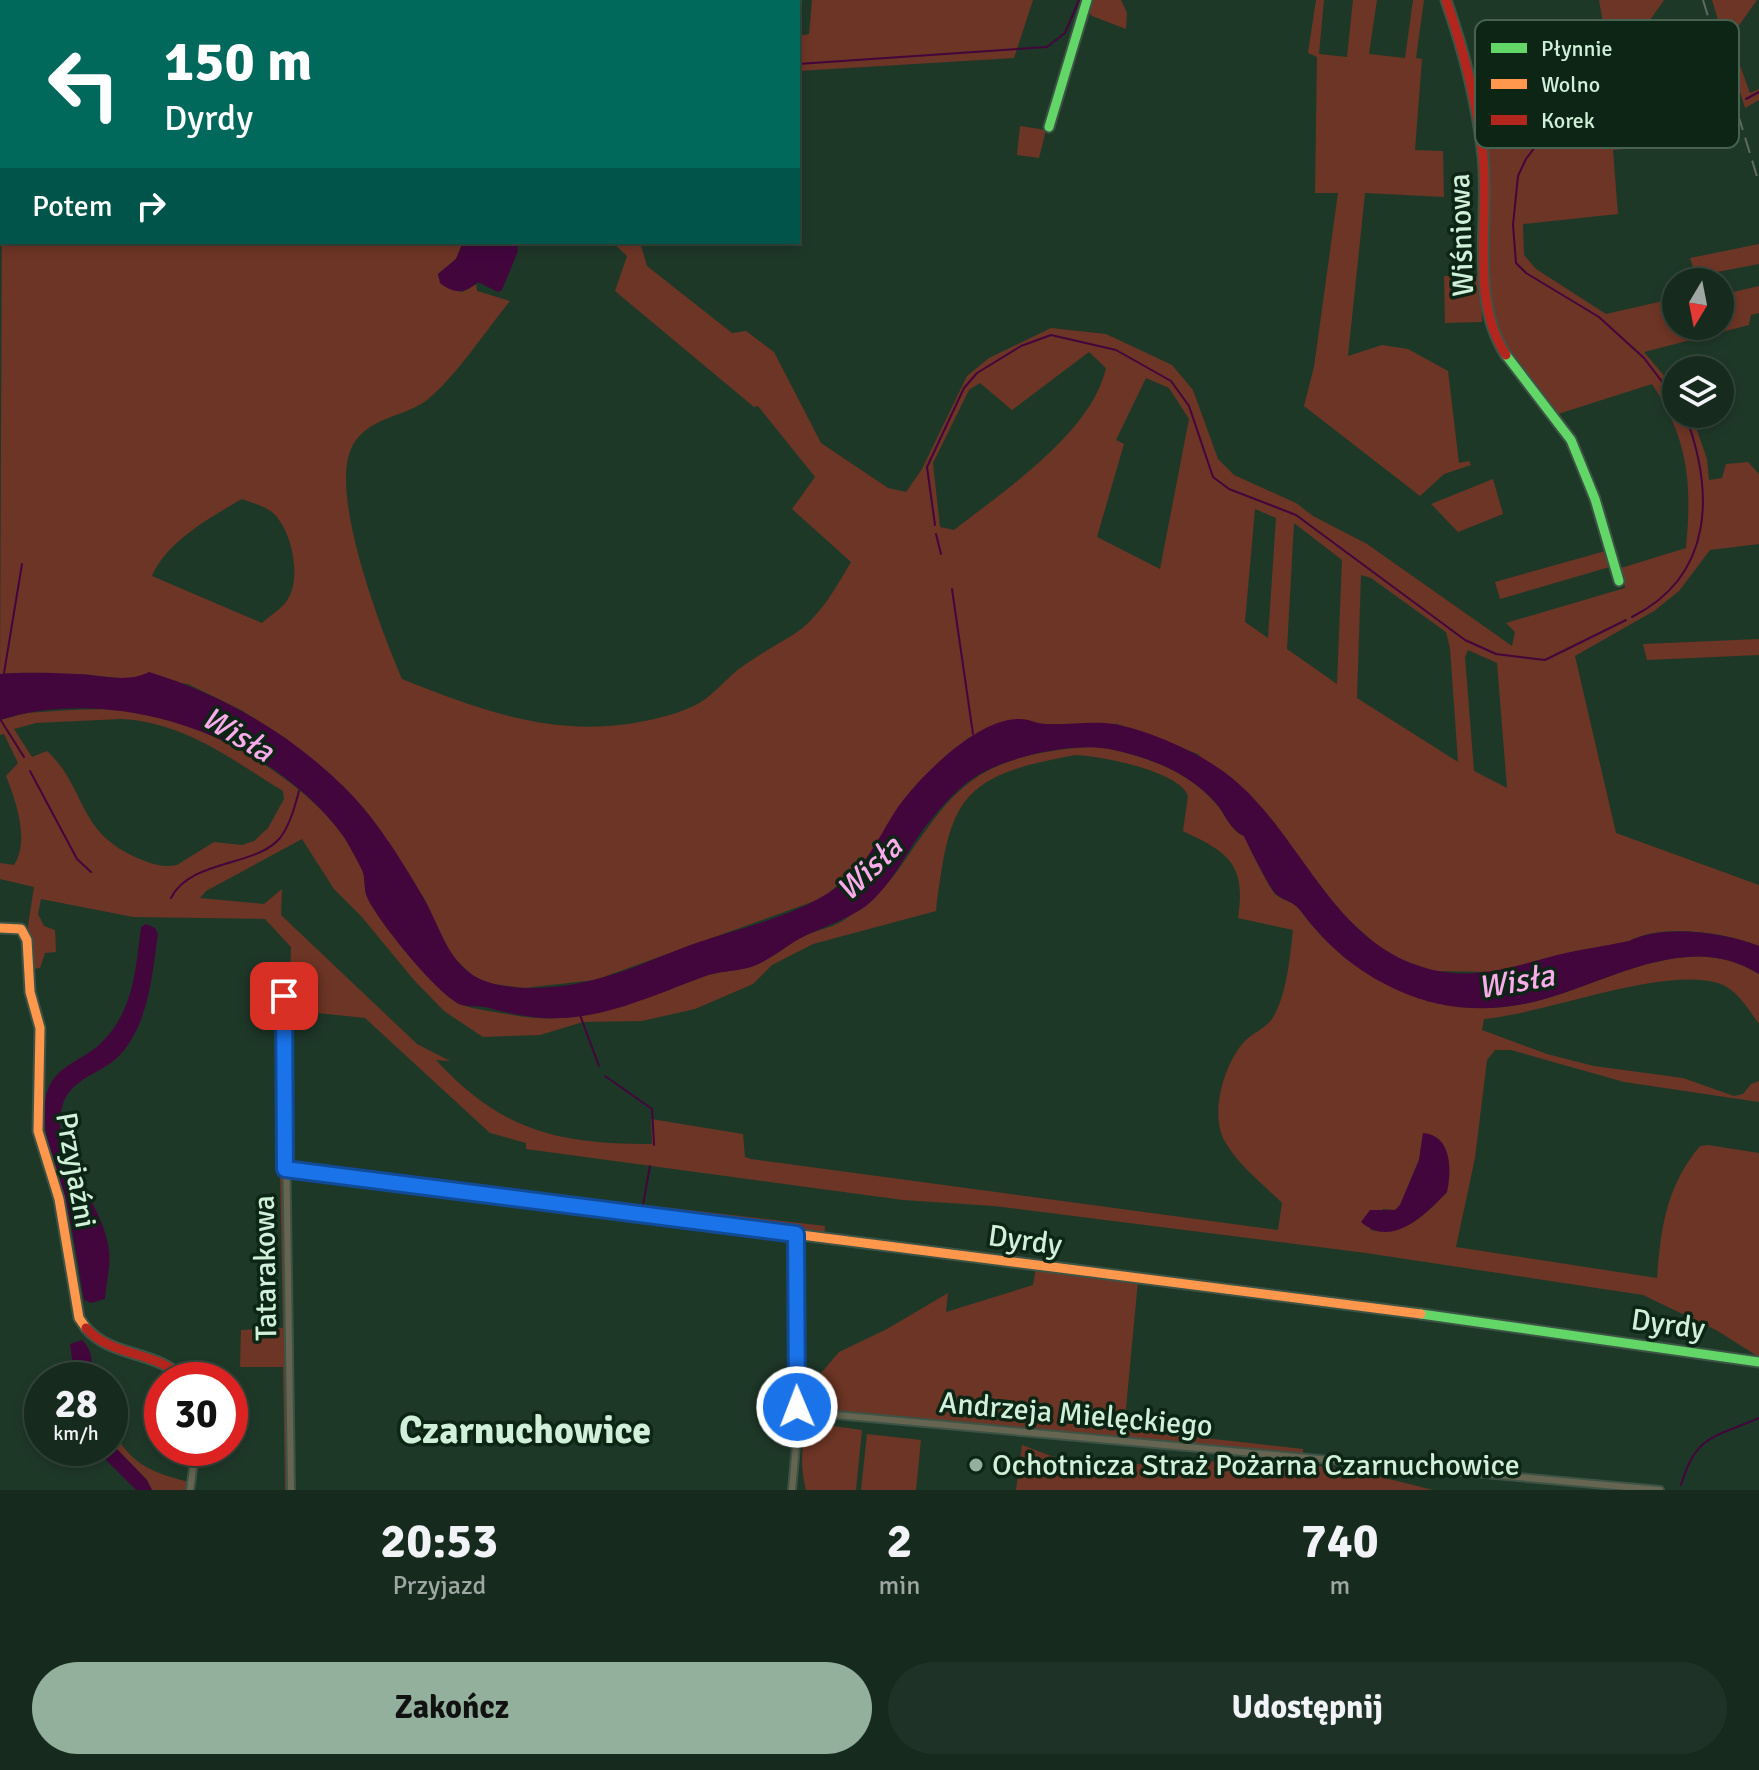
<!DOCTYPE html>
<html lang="pl">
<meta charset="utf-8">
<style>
body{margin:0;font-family:Signika,sans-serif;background:#1f3227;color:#f1f3f6;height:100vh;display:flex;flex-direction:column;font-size:30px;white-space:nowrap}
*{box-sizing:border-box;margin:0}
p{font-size:26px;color:#9ea7a4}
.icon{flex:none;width:44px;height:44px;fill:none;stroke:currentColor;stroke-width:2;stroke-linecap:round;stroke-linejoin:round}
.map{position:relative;height:1490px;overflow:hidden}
.side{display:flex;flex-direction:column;background:#162a1e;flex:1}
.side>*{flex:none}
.guide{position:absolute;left:0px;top:0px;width:800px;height:244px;box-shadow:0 4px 12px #0003,0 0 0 2px #35463c;background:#00695c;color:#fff;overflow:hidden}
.needle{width:52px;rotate:190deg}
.controls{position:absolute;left:1662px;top:268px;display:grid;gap:16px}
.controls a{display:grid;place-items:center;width:72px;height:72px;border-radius:50%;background:#162a1e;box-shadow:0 4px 12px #0003,0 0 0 2px #35463c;font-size:40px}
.speed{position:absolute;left:24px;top:1362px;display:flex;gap:16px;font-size:40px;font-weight:700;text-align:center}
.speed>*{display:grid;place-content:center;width:104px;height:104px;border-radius:50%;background:#162a1e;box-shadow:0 4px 12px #0003,0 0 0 2px #35463c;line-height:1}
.speed small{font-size:20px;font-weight:400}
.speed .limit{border:12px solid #d22;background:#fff;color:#111}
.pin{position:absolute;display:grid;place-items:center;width:68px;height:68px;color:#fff;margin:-34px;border-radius:16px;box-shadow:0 4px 12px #0006}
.me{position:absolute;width:88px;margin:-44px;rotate:359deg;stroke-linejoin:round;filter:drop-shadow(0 0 6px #0008)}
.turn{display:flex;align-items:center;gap:28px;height:168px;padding:0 32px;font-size:36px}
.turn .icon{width:104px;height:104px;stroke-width:2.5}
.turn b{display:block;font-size:56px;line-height:68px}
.then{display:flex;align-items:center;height:76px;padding:0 32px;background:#0003;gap:16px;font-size:30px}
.eta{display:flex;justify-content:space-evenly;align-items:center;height:136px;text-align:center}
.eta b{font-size:48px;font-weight:700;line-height:56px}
.button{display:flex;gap:16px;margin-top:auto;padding:16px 32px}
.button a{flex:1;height:92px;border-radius:48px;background:#92b09b;color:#111;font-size:32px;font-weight:700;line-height:92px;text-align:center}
.button a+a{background:#1f3227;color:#f1f3f6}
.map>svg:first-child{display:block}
</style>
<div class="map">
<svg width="1759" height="1490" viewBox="0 0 1759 1490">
<rect width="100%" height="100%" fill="#1e3828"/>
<!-- green -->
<g fill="#6d3525" fill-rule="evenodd">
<polygon points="812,0 1033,0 1014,58 798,71 798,36 809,34"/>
<polygon points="1090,0 1121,0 1127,13 1126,29 1092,16 1087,10"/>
<polygon points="1316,0 1324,0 1319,54 1347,57 1353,0 1377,0 1369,54 1405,58 1413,0 1424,0 1416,58 1422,59 1415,150 1443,151 1444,197 1365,193 1348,356 1382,345 1408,349 1448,371 1459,463 1469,461 1471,465 1444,474 1420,496 1304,406 1314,367 1338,193 1315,193 1317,57 1308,53"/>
<path d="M1599,0H1664L1638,37L1652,77L1685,68L1709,52L1723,110L1698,108L1679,89L1659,91L1664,122L1659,123L1661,146L1613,150L1618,214L1523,224L1524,255L1536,269L1606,314L1676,298V326H1720V295L1759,286V313L1751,315L1749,325L1644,352L1676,390V414L1692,416L1707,459L1709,480L1722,478L1726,464L1748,462L1759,474V544L1710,550L1679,591L1654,611L1575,656L1616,833L1759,885V946C1724,932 1663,923 1629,941L1494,972L1434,971L1402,960L1378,946L1342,914L1301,860L1198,754L1117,724H1039L1019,719L968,738L929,773L899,806L875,852L823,898L595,980L524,988L493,984L474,977L450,954L425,900L371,818L343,786L285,738L241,710L188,684L75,674H0L2,207V242H463L456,259L438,274C441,288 450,289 463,292L476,284L477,291L510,301C487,329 454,379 427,400C403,418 365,417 351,449C330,497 381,630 402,679C485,712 559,740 650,720C667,716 686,711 701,702C717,692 728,676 743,666C761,653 781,643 800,630C822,613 837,586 851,562L792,509L815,477L758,406L754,407L615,291L627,256L612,242H640L647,266L732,333L746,331L774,352L821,443L888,488L906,492L922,469L967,376L989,358L1051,328L1106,334L1172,365L1193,390L1218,459L1234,475L1296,503L1313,516L1367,544L1512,646L1515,632L1506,623L1625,588L1621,568L1686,548C1692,484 1689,440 1652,384L1558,414L1506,353L1488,301L1479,101L1521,136C1534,128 1537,111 1547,100C1561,83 1591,80 1612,75ZM1089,352L1106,368C1092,432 1004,491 954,530L940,527L933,463L969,390L980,383L1012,410ZM1146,378L1169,388L1189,419L1160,569L1097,537L1124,444L1116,440ZM242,499C252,503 264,506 272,512C292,529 303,580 286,602C280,610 269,616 262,623L152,576C167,541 211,517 242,499ZM1255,509L1276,518L1268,638L1245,622ZM1294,523L1342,560L1337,684L1287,649ZM1361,575L1371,578L1446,632L1450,648L1458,762L1357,698ZM1468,650L1497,663L1507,788L1474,771L1465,657Z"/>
<polygon points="1712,0 1757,0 1730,38 1750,93 1759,89 1759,100 1745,108"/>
<polygon points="1020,126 1046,130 1039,158 1017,155"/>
<polygon points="1759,244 1759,264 1696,276 1690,258"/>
<polygon points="1444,276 1481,276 1482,322 1445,323"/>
<polygon points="1493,479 1503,514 1458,532 1431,504"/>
<polygon points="1609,550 1613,566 1500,599 1495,582"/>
<polygon points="1759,639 1759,655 1647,660 1643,644"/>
<path d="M71,710C97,709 124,708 149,714C214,727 310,784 346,840C351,848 359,862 363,871C366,880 363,890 368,899C378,920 440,998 462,1005C477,1010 502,1013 518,1016C586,1027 643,998 705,976C720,971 733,971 747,968C761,965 784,948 796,940C812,930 834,929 848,917C864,905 884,889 896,873C942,809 960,767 1046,752C1065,749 1090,745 1110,749C1150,758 1189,772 1216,804C1226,815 1230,830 1244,836C1248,845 1270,889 1275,894C1283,901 1293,901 1300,910C1329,949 1359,972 1403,991C1446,1009 1487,1013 1533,1002C1605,985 1687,928 1759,974V1024C1749,1010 1737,990 1721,984C1665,965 1549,1013 1484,1019L1482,1030L1547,1054L1594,1066L1683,1078L1734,1096L1743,1094L1751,1084L1759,1081V1102L1624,1082L1511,1050H1495L1487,1060L1475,1158L1456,1247L1657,1278C1661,1227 1666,1187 1700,1146L1708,1145L1759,1153V1357L1716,1330L1643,1295L1366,1253L994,1206L903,1200L526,1149V1143L490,1133L365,1018L289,1010L291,947L265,919L133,917L41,899L38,914L44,926L55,930L56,952L45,953L40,968L32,969L28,926L34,887L0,879V863L14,865C30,841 16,801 6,776L18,763L4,734L0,735V720L26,713ZM121,719C184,722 231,759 283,791L284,799L268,828L254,841L242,845L214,842L177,865C164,868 152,864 140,859C75,832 88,789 47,751L32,757L14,729L36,723ZM1075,755C1100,756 1180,771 1188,796L1183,831C1230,853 1246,865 1238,918L1293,930C1290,956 1287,996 1272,1019C1266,1028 1251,1034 1244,1042C1224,1064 1210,1113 1224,1140C1237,1164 1263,1184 1282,1203L1278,1230L751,1159L745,1157L743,1134L651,1119L652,1144C558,1144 501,1131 436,1060L450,1061L417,1044L281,915L282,889L264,904L200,898L206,891L302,839L334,889L361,916L414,980L444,1011L483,1037L540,1035L583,1022L642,1021L695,1009L753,984L772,965L813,944L936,911C950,800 958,776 1075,755ZM1423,1134L1447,1192C1425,1215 1404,1237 1370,1230L1383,1209L1396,1210L1400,1205L1419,1160Z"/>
<polygon points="280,1172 283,1172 288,1490 285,1490 283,1367 240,1367 241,1330 283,1328"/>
<polygon points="518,1190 825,1226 824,1235 517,1195"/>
<polygon points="1036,1268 1138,1281 1124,1429 1303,1449 1303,1454 813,1410 802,1405 817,1378 839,1352 887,1329 948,1293 946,1312 1033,1285"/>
<path d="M811,1423L862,1430L856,1490H806C801,1471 799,1440 811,1423Z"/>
<path d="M110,1424C128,1463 149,1472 189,1482L187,1490H152L147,1480L110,1442Z"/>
<polygon points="867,1434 921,1440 916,1490 861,1490"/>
<polygon points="1022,1445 1078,1466 1253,1460 1349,1469 1433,1490 1016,1490"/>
</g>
<!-- water -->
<g fill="#42063d">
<path d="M463,242H517L518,251L502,290L498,292L478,282C465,294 454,294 440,283L438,274L456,259Z"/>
<path d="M149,672C221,694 289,733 343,786C375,817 401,859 423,897C443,931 449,973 494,984C526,991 562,988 593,980C628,972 662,955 696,943C745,926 805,915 846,880C871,859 880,834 898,807C920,776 979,717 1020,719C1029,719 1037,724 1047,724C1070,725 1097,720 1119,725C1159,734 1210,757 1240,785C1306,845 1337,948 1433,970C1477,980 1516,966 1557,955C1581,949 1605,946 1629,941C1662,924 1725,932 1759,946V974C1687,928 1605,985 1533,1002C1487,1013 1440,1010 1397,990C1356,971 1327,946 1300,910C1293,901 1284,901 1276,894C1270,889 1248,845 1244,836C1230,830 1225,813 1215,802C1188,772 1149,757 1109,749C1071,742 1004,757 972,779C953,792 933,816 920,834C903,858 890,887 866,906C845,921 821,927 799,939C785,947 763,965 747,968C732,972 718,971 703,977C651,996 601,1021 544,1018C523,1017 504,1012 485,1007C477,1006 469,1007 462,1005C440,998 378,921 368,899C363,890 366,879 362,870C357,860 350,847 344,837C272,737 117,683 0,720V674C24,672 51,673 75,674C100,674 126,684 149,672Z"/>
<path d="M146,924L155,928L158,934C152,975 149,1023 120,1055C101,1075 70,1077 62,1107C49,1153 103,1200 109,1250C111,1265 106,1284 105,1299L91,1303L84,1300C78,1267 74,1234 66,1203C57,1170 35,1122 48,1089C57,1066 82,1060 99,1045C134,1012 135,972 141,927Z"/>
<path d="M1423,1133C1452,1135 1452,1171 1447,1192C1425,1215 1392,1249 1361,1222L1370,1210H1395L1400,1205L1419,1160Z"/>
<path d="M82,1340C94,1352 92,1364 92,1380H75L70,1344Z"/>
<polygon points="110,1442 147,1480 152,1490 136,1490 94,1448 110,1448"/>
</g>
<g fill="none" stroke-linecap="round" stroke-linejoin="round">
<!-- stream -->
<g stroke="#42063d" stroke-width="2">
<polyline points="298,0 298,2"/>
<polyline points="472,0 475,2"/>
<polyline points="798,64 1047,47 1065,33 1079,0"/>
<polyline points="1746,99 1759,92"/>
<polyline points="1676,400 1644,358 1599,317 1526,273 1516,263 1513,225 1518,176 1526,159 1555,120 1586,97 1660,81 1683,89 1705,106 1721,107"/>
<polyline points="935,525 927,467 964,388 977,373 1021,346 1051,335 1116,350 1171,381 1189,406 1213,477 1229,489 1296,515 1465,640 1496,654 1545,660 1626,620"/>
<polyline points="936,534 941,554"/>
<polyline points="952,589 973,734"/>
<path d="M1632,617C1715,575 1714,491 1685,414"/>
<polyline points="4,673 22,564"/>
<polyline points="0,719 24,757"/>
<polyline points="30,771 77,859 91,872"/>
<path d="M171,898C191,859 256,867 280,838C290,825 295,806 299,791"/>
<polyline points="580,1015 599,1066"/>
<polyline points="605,1076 652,1109 654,1145"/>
<polyline points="642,1210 650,1166"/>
<path d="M1681,1485C1696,1434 1714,1438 1759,1418"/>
</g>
<defs>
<g id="street">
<polyline points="284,996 291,1490"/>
<polyline points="796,1234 797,1407 802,1417"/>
<polyline points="190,1490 196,1448"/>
<polyline points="792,1490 798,1423 804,1415 814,1413 1660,1490"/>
</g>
<g id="fast">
<polyline points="1049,127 1087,0"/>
<polyline points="1506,355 1571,440 1595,499 1619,581"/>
<polyline points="285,1169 731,1226"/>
<polyline points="1421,1314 1759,1362"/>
</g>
<g id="slow">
<polyline points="0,928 21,929 27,940 30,992 40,1028 38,1131 59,1199 79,1318 86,1328"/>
<polyline points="731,1226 1421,1314"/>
</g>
<g id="jam">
<path d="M1446,0C1464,51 1477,102 1483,156C1490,220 1469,298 1506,355"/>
<path d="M86,1328C112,1358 158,1350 184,1380"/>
</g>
</defs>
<!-- street casing -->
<use href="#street" stroke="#3c5345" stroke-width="10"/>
<!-- fast casing -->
<use href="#fast" stroke="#3c5345" stroke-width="13"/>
<!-- slow casing -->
<use href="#slow" stroke="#3c5345" stroke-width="13"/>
<!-- jam casing -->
<use href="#jam" stroke="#3c5345" stroke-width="13"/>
<!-- street -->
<use href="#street" stroke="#666551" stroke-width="6"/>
<!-- fast -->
<use href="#fast" stroke="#63d668" stroke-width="9"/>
<!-- slow -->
<use href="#slow" stroke="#ff974d" stroke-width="9"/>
<!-- jam -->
<use href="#jam" stroke="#b3261e" stroke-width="9"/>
<!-- rail -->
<polyline stroke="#626a5b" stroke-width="2" stroke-dasharray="16 8" stroke-linecap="butt" points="1703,0 1759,183"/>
</g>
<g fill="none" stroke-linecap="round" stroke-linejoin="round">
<defs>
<polyline id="route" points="284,996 285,1169 796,1234 797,1407"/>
</defs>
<!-- route casing -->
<use href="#route" stroke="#114b97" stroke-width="20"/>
<!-- route -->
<use href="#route" stroke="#1a73e8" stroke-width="14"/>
</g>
<!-- markers -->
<circle fill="#92b09b" stroke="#0c2515" stroke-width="3" cx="976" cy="1465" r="8"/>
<g text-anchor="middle" stroke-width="7" stroke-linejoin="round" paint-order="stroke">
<!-- street labels -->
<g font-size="30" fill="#d1f0d9" stroke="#0c2515">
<text transform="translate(1461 235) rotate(-92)" y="10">Wiśniowa</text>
<text transform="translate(76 1170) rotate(80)" y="10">Przyjaźni</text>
<text transform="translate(1025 1240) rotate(8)" y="10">Dyrdy</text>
<text transform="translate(265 1268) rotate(-91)" y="10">Tatarakowa</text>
<text transform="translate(1668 1324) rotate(8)" y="10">Dyrdy</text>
<text transform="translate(1076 1414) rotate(5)" y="10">Andrzeja Mielęckiego</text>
</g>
<!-- poi labels -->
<g font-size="30" fill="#d1f0d9" stroke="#0c2515" text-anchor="start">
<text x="992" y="1475">Ochotnicza Straż Pożarna Czarnuchowice</text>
</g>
<!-- water labels -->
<g font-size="32" font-style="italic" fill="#f9abea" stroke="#0c2515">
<text transform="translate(238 734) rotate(31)" y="11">Wisła</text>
<text transform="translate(869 868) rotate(-44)" y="11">Wisła</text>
<text transform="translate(1516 981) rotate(-10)" y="11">Wisła</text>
</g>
<!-- district labels -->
<g font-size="38" font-weight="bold" fill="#d1f0d9" stroke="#0c2515">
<text x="525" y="1443">Czarnuchowice</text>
</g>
</g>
<!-- legend -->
<rect x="1475" y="20" width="264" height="128" rx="12" fill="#0c2515" stroke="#476250" stroke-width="2"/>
<rect x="1491" y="43" width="36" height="10" fill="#63d668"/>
<rect x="1491" y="79" width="36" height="10" fill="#ff974d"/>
<rect x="1491" y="115" width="36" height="10" fill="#b3261e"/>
<g font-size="22" fill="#d1f0d9">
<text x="1541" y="56">Płynnie</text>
<text x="1541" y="92">Wolno</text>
<text x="1541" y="128">Korek</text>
</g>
</svg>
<div class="controls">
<a><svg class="needle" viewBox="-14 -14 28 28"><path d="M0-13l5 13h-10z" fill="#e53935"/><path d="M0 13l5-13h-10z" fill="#9ea7a4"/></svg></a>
<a><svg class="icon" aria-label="layers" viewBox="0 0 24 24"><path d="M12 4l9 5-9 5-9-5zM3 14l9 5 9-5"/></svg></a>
</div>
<div class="speed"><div>28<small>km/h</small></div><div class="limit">30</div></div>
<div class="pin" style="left:284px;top:996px;background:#d93025"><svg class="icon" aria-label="arrive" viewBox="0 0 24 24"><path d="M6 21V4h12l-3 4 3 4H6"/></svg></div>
<svg class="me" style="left:797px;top:1407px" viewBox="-20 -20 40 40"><circle r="17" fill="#1a73e8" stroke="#fff" stroke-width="3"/><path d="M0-11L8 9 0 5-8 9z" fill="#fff"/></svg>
<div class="guide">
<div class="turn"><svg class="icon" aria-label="left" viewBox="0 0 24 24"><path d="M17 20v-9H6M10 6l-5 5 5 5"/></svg><div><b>150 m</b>Dyrdy</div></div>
<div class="then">Potem<svg class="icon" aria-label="right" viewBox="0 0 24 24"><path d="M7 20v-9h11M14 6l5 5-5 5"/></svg></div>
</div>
</div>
<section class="side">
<div class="eta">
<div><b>20:53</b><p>Przyjazd</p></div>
<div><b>2</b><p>min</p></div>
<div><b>740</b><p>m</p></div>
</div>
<div class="button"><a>Zakończ</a><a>Udostępnij</a></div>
</section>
